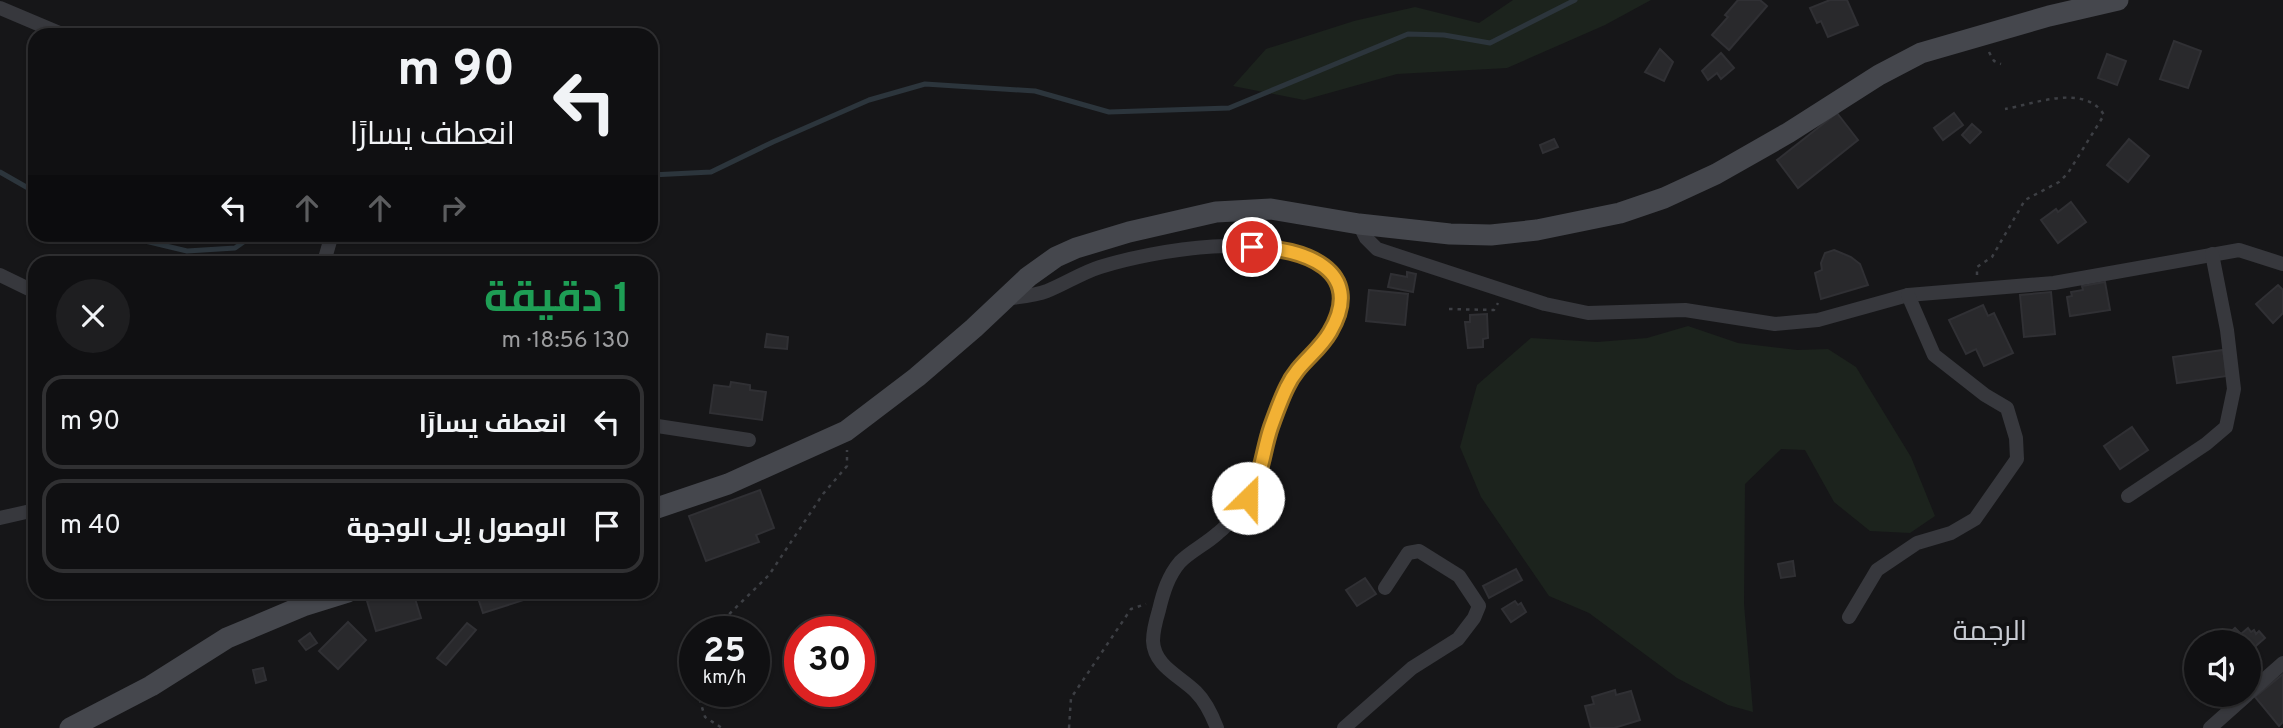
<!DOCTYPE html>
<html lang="ar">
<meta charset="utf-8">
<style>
body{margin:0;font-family:Overpass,Cairo,sans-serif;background:#1e1e20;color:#f1f3f6;direction:rtl;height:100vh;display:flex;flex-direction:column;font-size:26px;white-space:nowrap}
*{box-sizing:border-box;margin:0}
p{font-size:23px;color:#9c9d9f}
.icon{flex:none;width:38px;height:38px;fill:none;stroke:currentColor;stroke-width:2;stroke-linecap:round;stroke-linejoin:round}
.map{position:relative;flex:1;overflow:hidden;direction:ltr}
.sheet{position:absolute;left:28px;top:256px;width:630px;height:343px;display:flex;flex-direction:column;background:#101012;border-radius:21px;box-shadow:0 2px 5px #0004,0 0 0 2px #303032;direction:rtl}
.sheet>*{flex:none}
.top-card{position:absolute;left:28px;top:28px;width:630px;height:214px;border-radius:21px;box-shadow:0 2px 5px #0004,0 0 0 2px #303032;direction:rtl;background:#101012;color:#f1f3f6;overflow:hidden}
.fabs{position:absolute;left:2184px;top:630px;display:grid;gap:14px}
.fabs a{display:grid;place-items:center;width:77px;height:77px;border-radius:50%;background:#101012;box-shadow:0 2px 5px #0004,0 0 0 2px #303032;font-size:35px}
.speed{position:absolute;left:679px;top:616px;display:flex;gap:14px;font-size:35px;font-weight:700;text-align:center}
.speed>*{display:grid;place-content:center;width:91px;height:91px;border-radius:50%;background:#101012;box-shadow:0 2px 5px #0004,0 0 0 2px #303032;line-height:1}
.speed small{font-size:18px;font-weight:400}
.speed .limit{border:10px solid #d22;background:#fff;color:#111}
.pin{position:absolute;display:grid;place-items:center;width:60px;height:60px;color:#fff;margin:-30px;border:4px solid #fff;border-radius:50%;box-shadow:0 2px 7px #0007}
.me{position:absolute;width:77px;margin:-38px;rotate:23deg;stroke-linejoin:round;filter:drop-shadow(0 0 5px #0008)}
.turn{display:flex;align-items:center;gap:24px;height:147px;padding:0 28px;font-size:32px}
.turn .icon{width:91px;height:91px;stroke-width:2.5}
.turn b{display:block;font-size:49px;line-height:60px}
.lanes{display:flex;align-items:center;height:66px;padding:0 28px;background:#0003;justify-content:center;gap:35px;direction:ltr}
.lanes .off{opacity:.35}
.round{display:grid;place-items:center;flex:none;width:74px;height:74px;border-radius:37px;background:#1e1e20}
.overview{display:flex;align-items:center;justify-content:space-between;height:119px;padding:0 28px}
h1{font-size:42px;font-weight:700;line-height:52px;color:#1e9e55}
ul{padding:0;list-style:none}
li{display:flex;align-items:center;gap:21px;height:94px;margin:0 14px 10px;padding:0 14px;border:4px solid #303032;border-radius:21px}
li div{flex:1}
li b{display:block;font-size:26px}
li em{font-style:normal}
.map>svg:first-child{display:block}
</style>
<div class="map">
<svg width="2283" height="728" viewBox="0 0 2283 728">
<rect width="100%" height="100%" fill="#161618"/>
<!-- green -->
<g fill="#1c231d">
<polygon points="1513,0 1651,0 1605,25 1507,68 1397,74 1304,100 1233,86 1266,49 1354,21 1415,7 1479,23"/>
<polygon points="1688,326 1738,343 1797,350 1828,349 1856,367 1911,457 1935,516 1910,533 1870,531 1834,502 1805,450 1781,449 1745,484 1744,604 1753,712 1728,705 1677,678 1589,613 1549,596 1481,497 1460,447 1477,385 1531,338 1597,342 1647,338"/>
</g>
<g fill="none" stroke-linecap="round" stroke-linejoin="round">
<!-- stream -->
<g stroke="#2c353c" stroke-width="5">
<polyline points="0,172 35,192"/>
<polyline points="651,175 711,172 773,142 869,100 925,84 1035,91 1109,112 1229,108 1408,34 1444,35 1490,43 1575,0"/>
<polyline points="116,234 187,251 235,248 255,234"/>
</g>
</g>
<!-- building -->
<g fill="#29292c" stroke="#303034" stroke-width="2">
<polygon points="1738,0 1760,0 1767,6 1729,50 1712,35 1728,17 1725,15"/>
<polygon points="1830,0 1847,0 1858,25 1828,37 1821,21 1817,23 1810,8"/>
<polygon points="2174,41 2201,51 2188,88 2160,79"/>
<polygon points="1660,49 1673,62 1664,81 1645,72"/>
<polygon points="1721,53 1734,68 1721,79 1717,73 1708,80 1702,71"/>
<polygon points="2107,54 2126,61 2117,85 2098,78"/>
<polygon points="1837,113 1858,140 1798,188 1777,160"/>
<polygon points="1954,113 1963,125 1943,140 1934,128"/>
<polygon points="1972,124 1981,132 1970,143 1962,135"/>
<polygon points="1554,139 1558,147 1543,153 1540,145"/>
<polygon points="2129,139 2149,156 2128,182 2107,165"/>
<polygon points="2071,202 2086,222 2058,243 2041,220 2056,209 2058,212"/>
<polygon points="1834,250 1851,257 1860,264 1868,285 1821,299 1815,273 1822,270 1821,263 1825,253"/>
<polygon points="1407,272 1416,274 1413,292 1388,287 1391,274 1407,277"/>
<polygon points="2105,282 2110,310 2070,316 2067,297 2072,296 2071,292 2083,290 2082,286"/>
<polygon points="2278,285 2283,290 2283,313 2273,323 2256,304"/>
<polygon points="1369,290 1408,294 1405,325 1366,321"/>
<polygon points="2051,292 2055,334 2024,337 2020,295"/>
<polygon points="1983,305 1988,316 1994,313 2013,353 1984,366 1976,349 1966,354 1949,320"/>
<polygon points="1487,314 1488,338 1483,339 1483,347 1468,348 1465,322 1470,322 1470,315"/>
<polygon points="767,334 788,337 787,349 765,347"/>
<polygon points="2223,350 2227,376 2177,383 2173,357"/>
<polygon points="731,382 750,385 750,390 766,392 762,420 710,413 714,385 730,387"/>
<polygon points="2132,427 2148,450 2120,469 2104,446"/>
<polygon points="760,490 774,528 756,535 759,542 706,561 689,516"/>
<polygon points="1793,561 1795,576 1781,578 1778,564"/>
<polygon points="1516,569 1522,580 1489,598 1483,586"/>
<polygon points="1365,578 1376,594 1357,606 1346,590"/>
<polygon points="398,592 413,592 421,618 376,631 367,601"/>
<polygon points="476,592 524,592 527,599 483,613"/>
<polygon points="1515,601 1518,605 1521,603 1526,612 1511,622 1502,609"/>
<polygon points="348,622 366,640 338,669 319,651"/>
<polygon points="467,623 476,630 446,665 437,658"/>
<polygon points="2235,628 2241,634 2248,628 2251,632 2254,630 2256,634 2259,631 2265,638 2249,652 2249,642 2220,642"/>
<polygon points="310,633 317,643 306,650 299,641"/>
<polygon points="263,668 266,680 256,683 253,670"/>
<polygon points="2283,674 2283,722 2279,726 2255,697"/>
<polygon points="1615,690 1616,695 1631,691 1640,720 1614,728 1591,728 1585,706 1594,704 1592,697"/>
</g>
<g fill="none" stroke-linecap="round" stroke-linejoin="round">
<!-- path -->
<g stroke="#3d3f44" stroke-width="2.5" stroke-dasharray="3.5 5" stroke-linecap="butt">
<polyline points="1989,52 1994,61 2001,64"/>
<path d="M1977,275V267L1992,257L2025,200L2059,182L2068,173L2104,115C2085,83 2034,104 2005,109"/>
<polyline points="1449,309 1494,310 1498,303"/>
<polyline points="711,632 769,575 823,494 847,466 847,450"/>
<polyline points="697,691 705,717 722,728"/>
<polyline points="1069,728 1071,698 1131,609 1146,604"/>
</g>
<!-- minor -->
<g stroke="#37383d" stroke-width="14">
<polyline points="0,8 64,35"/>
<polyline points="1359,224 1366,238 1377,249 1545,304 1588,313 1685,310 1775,324 1818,320 1908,295 2054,283 2239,250 2283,264"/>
<polyline points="324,262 332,234"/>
<polyline points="0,275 35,292"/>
<path d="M1005,299C1018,297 1035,296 1047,291C1065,284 1081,273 1100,267C1154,250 1273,230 1322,265C1334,273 1343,284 1341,299C1337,340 1309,348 1292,378C1284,393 1277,411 1271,427C1261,456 1259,485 1239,510C1233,518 1226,527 1218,533C1206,544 1191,551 1180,562C1168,576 1163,593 1159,610C1156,620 1153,631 1153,641C1154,666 1180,676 1196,692C1206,702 1212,715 1217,728"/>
<polyline points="651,425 749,440"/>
<polyline points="2128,496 2206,444 2226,427 2234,389 2227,330 2212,254"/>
<polyline points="0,518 35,510"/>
<polyline points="1849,617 1877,570 1917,543 1951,533 1975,519 2017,459 2016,438 2007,408 1985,395 1934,355 1908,295"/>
<polyline points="2249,693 2283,663"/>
<polyline points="1344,728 1412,668 1458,639 1474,618 1479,606 1459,576 1419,551 1408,553 1385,588"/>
<polyline points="2210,728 2247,695"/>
</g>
<!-- secondary -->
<g stroke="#45474d" stroke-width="21">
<polyline points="651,510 728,484 846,431 917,377 974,328 1028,277 1056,257 1076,248 1129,232 1216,212 1271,209 1359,224 1450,234 1491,235 1537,230 1620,213 1664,198 1716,174 1788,133 1879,75 1921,53 2049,16 2118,0"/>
<polyline points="70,728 151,686 227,638 303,606 348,592"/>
</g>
</g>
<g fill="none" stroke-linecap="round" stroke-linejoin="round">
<defs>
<path id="route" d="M1248,498C1262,476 1263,450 1271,427C1276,413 1281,399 1287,387C1298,363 1318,353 1330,332C1367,269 1302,248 1252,247"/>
</defs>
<!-- route casing -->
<use href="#route" stroke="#9d7322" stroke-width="18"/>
<!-- route -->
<use href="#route" stroke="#f2b134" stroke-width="12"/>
</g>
<g text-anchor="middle" stroke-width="7" stroke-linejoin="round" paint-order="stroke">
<!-- quarter labels -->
<g font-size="28" fill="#c9ccd4" stroke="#111113">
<text x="1990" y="640">الرجمة</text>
</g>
</g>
</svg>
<div class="fabs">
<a><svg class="icon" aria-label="sound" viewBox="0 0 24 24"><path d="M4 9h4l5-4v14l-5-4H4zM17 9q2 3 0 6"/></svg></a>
</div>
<div class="speed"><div>25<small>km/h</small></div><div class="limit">30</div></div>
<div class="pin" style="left:1252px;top:247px;background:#d93025"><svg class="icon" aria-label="arrive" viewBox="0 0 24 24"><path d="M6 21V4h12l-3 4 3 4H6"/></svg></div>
<svg class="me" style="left:1248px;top:498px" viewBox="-20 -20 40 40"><circle r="19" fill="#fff"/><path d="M0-13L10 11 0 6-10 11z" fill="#f2b134"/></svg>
<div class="top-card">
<div class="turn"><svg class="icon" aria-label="left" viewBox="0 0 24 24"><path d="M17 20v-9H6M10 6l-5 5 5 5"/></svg><div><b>90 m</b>انعطف يسارًا</div></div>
<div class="lanes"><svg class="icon" aria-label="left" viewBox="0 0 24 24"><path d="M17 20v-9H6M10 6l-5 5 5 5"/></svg><svg class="icon off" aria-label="ahead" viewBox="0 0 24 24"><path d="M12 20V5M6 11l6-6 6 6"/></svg><svg class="icon off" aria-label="ahead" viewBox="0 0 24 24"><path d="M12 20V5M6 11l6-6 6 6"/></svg><svg class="icon off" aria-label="right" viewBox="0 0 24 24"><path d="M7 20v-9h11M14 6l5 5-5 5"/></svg></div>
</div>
<section class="sheet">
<div class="overview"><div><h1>1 دقيقة</h1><p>130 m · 18:56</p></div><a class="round"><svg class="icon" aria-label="close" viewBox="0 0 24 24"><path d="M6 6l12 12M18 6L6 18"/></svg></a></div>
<ul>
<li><svg class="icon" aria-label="left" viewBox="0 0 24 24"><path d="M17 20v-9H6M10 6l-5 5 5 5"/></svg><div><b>انعطف يسارًا</b></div><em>90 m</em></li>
<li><svg class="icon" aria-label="arrive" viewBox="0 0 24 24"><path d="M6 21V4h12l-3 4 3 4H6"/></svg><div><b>الوصول إلى الوجهة</b></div><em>40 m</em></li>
</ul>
</section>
</div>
